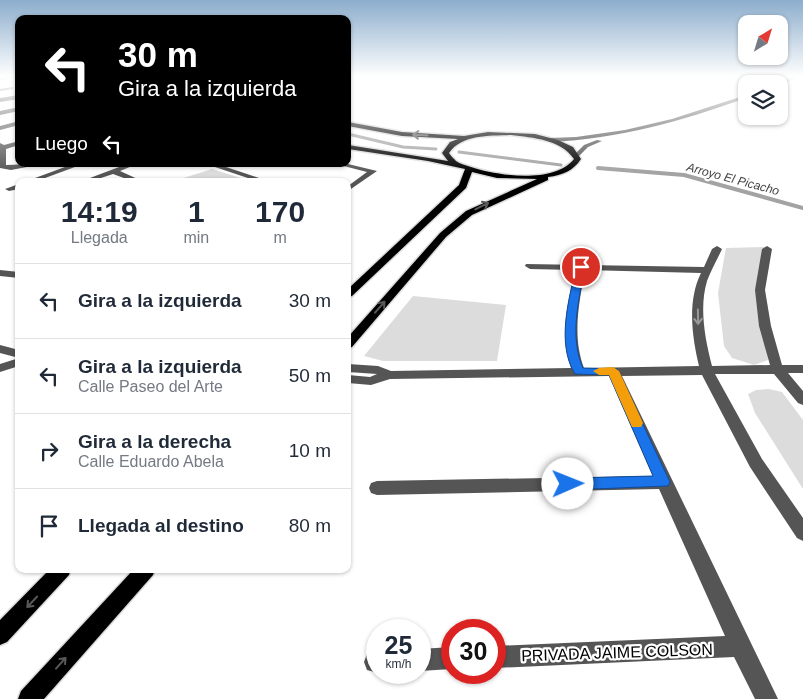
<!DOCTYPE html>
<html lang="es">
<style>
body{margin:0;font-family:Helvetica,sans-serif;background:#f2f2f3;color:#1f2937;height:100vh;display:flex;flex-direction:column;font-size:19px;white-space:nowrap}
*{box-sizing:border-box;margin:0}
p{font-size:16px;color:#747a83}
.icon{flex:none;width:28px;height:28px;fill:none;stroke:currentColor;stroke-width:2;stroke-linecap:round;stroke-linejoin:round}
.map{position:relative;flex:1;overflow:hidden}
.sheet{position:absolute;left:15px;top:178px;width:336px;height:395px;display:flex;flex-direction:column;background:#fff;border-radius:10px;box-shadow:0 1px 4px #0004}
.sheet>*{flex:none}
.top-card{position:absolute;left:15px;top:15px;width:336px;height:152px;border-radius:10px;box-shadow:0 1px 4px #0004;background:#000;color:#fff;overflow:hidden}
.needle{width:32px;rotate:38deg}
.tools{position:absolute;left:738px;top:15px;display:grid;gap:10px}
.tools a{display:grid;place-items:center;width:50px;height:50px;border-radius:10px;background:#fff;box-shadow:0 1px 4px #0004;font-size:25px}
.speed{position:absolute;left:366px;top:619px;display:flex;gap:10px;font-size:25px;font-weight:700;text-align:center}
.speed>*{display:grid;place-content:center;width:65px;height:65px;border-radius:50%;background:#fff;box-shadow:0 1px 4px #0004;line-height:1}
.speed small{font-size:12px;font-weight:400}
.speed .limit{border:8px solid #d22;background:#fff;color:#111}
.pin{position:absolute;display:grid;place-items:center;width:42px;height:42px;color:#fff;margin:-21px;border:2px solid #fff;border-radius:50%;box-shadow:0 1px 5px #0007}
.me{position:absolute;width:55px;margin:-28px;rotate:89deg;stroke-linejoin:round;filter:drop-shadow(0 0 4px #0008)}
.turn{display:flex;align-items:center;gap:18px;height:105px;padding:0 20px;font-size:22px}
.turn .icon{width:65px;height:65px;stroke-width:2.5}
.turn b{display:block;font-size:35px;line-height:42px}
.then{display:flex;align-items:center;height:48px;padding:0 20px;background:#0003;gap:10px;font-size:19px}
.eta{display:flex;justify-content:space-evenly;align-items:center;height:85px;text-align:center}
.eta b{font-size:30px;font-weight:700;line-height:35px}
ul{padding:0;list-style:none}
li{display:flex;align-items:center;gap:15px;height:75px;padding:0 20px;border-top:1px solid #e0e1e3}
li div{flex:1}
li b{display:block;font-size:19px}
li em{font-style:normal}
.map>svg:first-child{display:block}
</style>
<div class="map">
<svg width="803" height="699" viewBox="0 0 803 699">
<rect width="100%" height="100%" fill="#fff"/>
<!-- green -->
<g fill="#dcdcdc">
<polygon points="212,169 250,181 174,181"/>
<polygon points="765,247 760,280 768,360 754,365 732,358 724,346 718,293 726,248"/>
<polygon points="413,296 506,305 497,361 383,361 364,356"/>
<polygon points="769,389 782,392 803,420 803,489 755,413 748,394 756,390"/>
</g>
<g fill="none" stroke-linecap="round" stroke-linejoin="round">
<!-- stream-far1 -->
<g stroke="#a3a3a3" stroke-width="3">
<polyline points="348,134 403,147 436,149"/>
<polyline points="459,152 561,165"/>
</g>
<!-- stream -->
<polyline stroke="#a3a3a3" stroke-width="4" points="598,168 684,175 803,208"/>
<defs>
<g id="major">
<path d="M348,122L402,132L464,136L488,132L535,134L558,140L573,147L581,159C573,171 563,175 548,177V180L472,215L446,237L352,347L348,348V337L440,233L466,211L537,179L497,178L472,172L466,188L352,296L348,297V289L459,185L465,169L428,161L348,149V145L448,161L442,153L450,142L458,139L402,136L348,126ZM511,135C534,138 560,139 574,159C554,184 498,176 471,167C466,165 460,164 456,161C454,159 451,156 449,153C462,134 490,136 511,135Z"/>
<polygon points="50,569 71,569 69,575 7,642 0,645 0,620"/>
<polygon points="134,569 155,569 153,575 44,699 18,699 21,691"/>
</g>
</defs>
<!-- major casing -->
<use href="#major" stroke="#dbdbdb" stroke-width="3"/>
<!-- minor -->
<g fill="#555" fill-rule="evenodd">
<polygon points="9,76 19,77 0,80 0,78"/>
<polygon points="794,76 801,76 781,85 777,84"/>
<polygon points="13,87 13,89 0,91 0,89"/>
<polygon points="19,95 19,99 0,102 0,98"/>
<path d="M746,95V98C682,121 619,139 550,142L547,140L550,138L576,137L625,130L672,119Z"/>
<polygon points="19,107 19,111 0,115 0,111"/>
<polygon points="19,121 19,125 0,130 0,126"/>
<polygon points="597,140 602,141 588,147 579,156 575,156 575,154 584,145"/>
<polygon points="19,141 19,145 6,149 6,165 32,164 32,166 11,170 0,168 0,143 4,145"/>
<polygon points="73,164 83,164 37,181 27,181"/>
<polygon points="127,164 137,164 120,171 142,181 132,181 113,174 92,181 82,181"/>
<polygon points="206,164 217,164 268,181 257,181"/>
<polygon points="336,164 348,164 377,171 348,191 348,186 367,172"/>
<polygon points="19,184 19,189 9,191 5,189"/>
<path d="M717,246L722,249C717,260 711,270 707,281C699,308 705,339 712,366L770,365L759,326L755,290L762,249L767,246L772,249L765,290L771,326L782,365H803V373H788L803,391V405L798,403L774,374H715L762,459L803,518V541L797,538L750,467L702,375L622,376L778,699H755L734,657L495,668V646L725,636L659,489L377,495L371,493L369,488L371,483L377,481L653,476L609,376L390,379L371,385L348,383V375L370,377L377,374L348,372V364L378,366L391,371L571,368C559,335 568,303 575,270L530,269L525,266L526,264L704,267L712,249ZM585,270L701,273C687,301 692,337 699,366L584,368C572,336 579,303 585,270Z"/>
<polygon points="0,270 19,272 19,278 0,276"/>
<polygon points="0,345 19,350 19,358 0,353"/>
<polygon points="19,358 19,366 0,372 0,364"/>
<polygon points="452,647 452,669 420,671 420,649"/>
<polygon points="375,651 378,651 378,673 367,670 364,662 367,654"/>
</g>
<!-- major -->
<use href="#major" fill="#000" fill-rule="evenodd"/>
</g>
<!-- one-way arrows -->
<defs><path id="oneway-shaft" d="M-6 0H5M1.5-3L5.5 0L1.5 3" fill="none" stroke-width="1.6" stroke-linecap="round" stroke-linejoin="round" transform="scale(1.25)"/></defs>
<g stroke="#595959">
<use href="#oneway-shaft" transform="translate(420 135) rotate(-177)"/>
<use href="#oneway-shaft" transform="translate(482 206) rotate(-27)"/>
<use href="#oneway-shaft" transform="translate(380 307) rotate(-49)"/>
<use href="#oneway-shaft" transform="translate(32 602) rotate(133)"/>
<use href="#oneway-shaft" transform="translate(61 663) rotate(-48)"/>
</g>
<use stroke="#999" href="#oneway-shaft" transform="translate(698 317) rotate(89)"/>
<!-- sky -->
<linearGradient id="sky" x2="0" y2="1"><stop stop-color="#8cadcc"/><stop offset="0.44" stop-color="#fff"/><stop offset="1" stop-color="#fff" stop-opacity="0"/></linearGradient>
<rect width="803" height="174" fill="url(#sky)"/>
<!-- route -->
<path fill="#1a73e8" stroke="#114b97" d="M581,264L585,267C579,299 569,337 583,368L617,369L670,482L668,486L568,490L562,488L560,484L562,480L568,478L653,476L609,375L575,374C556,343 569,300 576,267Z"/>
<!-- slow -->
<polygon fill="#f59e0b" points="613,367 619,371 643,423 641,427 632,427 609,375 599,375 593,371 599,368"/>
<g text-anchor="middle" stroke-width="4.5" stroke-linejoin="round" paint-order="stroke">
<!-- far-water labels -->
<g font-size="12" font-style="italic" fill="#444" stroke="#fff">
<text transform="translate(733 179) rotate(15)" y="4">Arroyo El Picacho</text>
</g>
<!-- near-street labels -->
<g font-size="16" fill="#000" stroke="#fff">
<text transform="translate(617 652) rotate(-2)" y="6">PRIVADA JAIME COLSON</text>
</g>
</g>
</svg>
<div class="tools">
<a><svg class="needle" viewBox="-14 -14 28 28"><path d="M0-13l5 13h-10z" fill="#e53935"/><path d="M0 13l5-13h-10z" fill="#747a83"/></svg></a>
<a><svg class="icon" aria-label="layers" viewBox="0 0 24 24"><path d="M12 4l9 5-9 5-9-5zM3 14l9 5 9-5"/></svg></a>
</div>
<div class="speed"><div>25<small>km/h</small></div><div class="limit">30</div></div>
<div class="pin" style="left:581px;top:267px;background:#d93025"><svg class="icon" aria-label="arrive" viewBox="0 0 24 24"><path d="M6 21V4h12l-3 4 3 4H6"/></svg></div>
<svg class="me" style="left:568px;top:484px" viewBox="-20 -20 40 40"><circle r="19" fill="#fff"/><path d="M0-13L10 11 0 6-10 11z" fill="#1a73e8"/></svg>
<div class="top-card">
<div class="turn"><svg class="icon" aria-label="left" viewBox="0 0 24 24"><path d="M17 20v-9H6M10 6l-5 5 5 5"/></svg><div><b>30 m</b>Gira a la izquierda</div></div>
<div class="then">Luego<svg class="icon" aria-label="left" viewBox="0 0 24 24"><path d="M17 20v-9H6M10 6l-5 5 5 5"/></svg></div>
</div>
<section class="sheet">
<div class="eta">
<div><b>14:19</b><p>Llegada</p></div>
<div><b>1</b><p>min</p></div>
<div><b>170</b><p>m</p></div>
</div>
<ul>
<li><svg class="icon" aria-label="left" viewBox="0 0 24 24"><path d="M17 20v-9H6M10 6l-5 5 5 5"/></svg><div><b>Gira a la izquierda</b></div><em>30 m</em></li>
<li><svg class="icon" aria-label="left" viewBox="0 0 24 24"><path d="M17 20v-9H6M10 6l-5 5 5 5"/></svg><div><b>Gira a la izquierda</b><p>Calle Paseo del Arte</p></div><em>50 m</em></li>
<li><svg class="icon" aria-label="right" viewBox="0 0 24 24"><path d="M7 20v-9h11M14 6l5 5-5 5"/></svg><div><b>Gira a la derecha</b><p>Calle Eduardo Abela</p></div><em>10 m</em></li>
<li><svg class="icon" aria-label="arrive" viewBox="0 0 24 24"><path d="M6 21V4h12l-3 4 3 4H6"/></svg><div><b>Llegada al destino</b></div><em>80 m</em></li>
</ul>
</section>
</div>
